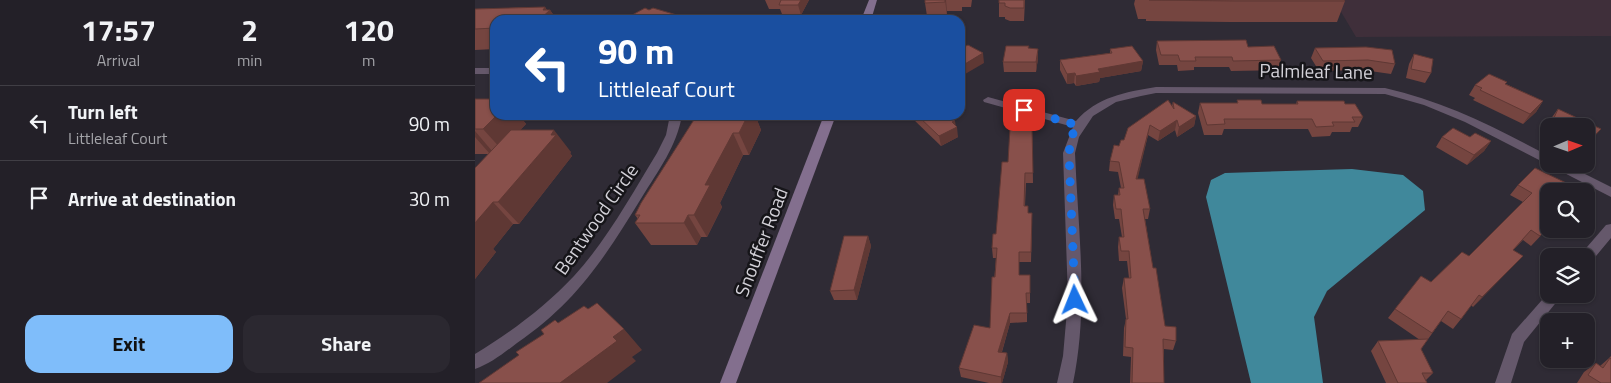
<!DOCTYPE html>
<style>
body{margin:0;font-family:"Titillium Web",sans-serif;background:#2b2830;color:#f1f3f6;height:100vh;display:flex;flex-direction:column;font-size:19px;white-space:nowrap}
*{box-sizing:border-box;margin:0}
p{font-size:16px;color:#a3a3a8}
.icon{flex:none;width:28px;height:28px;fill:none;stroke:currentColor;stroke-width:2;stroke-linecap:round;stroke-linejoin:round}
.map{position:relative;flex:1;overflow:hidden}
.drawer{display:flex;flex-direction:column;background:#232028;width:475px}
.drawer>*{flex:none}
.top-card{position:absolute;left:15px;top:15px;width:475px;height:105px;border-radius:15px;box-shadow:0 1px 4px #0004,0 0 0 1px #403e45;background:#1a4fa0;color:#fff;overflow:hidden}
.needle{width:32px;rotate:88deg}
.buttons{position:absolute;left:1065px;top:118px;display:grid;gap:10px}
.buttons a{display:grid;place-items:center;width:55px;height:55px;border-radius:10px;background:#232028;box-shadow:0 1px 4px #0004,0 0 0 1px #403e45;font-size:25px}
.pin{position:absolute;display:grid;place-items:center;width:42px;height:42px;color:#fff;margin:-21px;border-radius:10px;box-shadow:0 2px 8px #0006}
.me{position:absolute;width:55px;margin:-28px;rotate:358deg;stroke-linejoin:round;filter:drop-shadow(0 0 4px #0008)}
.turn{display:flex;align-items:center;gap:18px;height:105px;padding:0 25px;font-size:22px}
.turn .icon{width:65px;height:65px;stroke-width:2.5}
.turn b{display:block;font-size:35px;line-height:42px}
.eta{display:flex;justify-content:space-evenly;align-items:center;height:85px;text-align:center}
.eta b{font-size:30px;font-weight:700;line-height:35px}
.primary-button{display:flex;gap:10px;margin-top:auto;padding:10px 25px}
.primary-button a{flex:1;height:58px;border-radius:15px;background:#7fbdfa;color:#111;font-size:20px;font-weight:700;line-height:58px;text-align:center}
.primary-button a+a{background:#2b2830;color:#f1f3f6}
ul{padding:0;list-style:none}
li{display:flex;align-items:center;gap:15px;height:75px;padding:0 25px;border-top:1px solid #403e45}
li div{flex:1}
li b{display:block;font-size:19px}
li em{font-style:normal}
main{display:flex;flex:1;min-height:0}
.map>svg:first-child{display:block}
</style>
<main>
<section class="drawer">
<div class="eta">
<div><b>17:57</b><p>Arrival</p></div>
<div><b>2</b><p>min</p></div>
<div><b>120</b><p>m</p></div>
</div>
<ul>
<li><svg class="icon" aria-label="left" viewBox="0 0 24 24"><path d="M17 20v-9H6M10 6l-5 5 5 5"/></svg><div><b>Turn left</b><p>Littleleaf Court</p></div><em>90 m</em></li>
<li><svg class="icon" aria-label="arrive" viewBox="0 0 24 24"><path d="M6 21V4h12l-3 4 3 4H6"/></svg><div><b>Arrive at destination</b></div><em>30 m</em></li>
</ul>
<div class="primary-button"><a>Exit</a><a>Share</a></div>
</section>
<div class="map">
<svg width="1136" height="383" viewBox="0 0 1136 383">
<rect width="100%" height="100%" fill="#2f2b35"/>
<!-- commercial -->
<polygon fill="#3f2f3a" points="859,0 1136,0 1136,36 881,37"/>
<!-- water -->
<polygon fill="#40889b" points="877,169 928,175 948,191 950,210 852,291 839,317 848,383 776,383 731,197 736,180 750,173"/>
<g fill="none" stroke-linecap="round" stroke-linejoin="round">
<!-- minor -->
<g fill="#65586b" fill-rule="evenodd">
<rect x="0" y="68" width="20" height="6"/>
<path d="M681,87L910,88C969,101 1021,128 1074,156V164H1090L1136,187V197L990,122L949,105L910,94L681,93L666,96L641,102L618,116L604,137L600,153C603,230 614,307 598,383H582L588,356L593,299L588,153L598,127L509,102L508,100L513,97L601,121C622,97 650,92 681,87Z"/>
<path d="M195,115H207C202,146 183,171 167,197C130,257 102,302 42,343C29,353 15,364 0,369V354C36,332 70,307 99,276C132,240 157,194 182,153L191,135Z"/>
<polygon points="1136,224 1136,238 1116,262 1111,263 1111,256 1105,256 1106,254 1131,225"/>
<polygon points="1074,292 1074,294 1088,294 1049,342 1036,383 1020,383 1037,334"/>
</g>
<!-- secondary -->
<g fill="#836f8e" fill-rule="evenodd">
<polygon points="394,0 402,0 396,20 386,20"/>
<polygon points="349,115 361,115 261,383 245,383"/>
</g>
</g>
<!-- wall -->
<g fill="#754540">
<polygon points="290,0 334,0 326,15 307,14 305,9 294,9"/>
<polygon points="450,0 497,0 496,7 487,7 487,11 472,11 472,16 452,16 450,3"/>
<polygon points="550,0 549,21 535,21 530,19 530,17 524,17 524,3"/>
<polygon points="660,0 869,0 870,1 862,22 754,22 671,21 671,19 663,19 659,4"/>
<polygon points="70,7 72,10 75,10 82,20 20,20 20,49 0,50 0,9"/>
<polygon points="682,41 773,47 806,60 803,70 756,71 754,67 719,67 719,70 703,71 702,65 684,65 681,50"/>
<polygon points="840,48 920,64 916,74 888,70 844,71 836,58"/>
<polygon points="563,49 563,58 561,72 529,72 528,62"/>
<polygon points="635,49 668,61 666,71 625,78 624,82 601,86 599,83 592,84 585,70 585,60 635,53"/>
<polygon points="939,54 956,73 950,83 931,78 934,64"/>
<polygon points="1031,84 1068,101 1061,112 1048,124 998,100 1000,98 994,95 1000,85"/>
<polygon points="0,99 20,115 44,115 51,124 45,130 96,152 95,153 97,156 44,224 38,224 18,249 21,252 0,279 13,154 0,154"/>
<polygon points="762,100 787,104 821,104 822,101 870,104 888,117 883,127 877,127 875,132 857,132 855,136 837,137 833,129 749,129 747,135 729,135 723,113 725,103 762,103"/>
<polygon points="698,102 721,116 719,126 702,137 700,130 683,141 673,135 662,179 675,209 673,219 670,219 678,268 690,326 701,341 698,350 689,349 689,383 655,383 656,357 648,356 649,328 651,319 647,288 649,278 654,278 652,261 644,261 643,247 644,237 647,237 644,219 640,219 638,205 639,195 643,195 644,188 646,188 643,172 634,171 635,161 644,146 649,140 697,106"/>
<polygon points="1083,109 1126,129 1111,146 1111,126 1074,126 1074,132 1070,131 1075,120"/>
<polygon points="222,115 280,115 286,130 274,155 268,155 245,203 247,207 232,237 226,237 222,245 176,245 160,223 163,219 160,215"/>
<polygon points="436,115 473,115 483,137 466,146 437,118"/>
<polygon points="557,128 558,183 551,183 550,206 557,223 556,262 544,262 544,275 555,275 555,303 552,303 552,322 535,323 527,352 532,353 533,362 527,383 514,383 486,377 484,368 515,328 521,258 518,258 517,248 521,234 533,162"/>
<polygon points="967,137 995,137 1016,141 1009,151 992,165 961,147"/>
<polygon points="1043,185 1074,191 1074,227 1056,246 1048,240 1038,250 1048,256 998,307 996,305 986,319 978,329 966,321 946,349 958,373 951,380 952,383 911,383 896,351 903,341 945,340 913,318 920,309 956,282 994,256 1048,202 1035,195"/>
<polygon points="393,236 396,246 382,300 359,300 355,291"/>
<polygon points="1136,356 1136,383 1102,383 1109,372 1121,363 1125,366 1133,359"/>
</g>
<!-- shaded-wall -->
<g fill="#5f3834">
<polygon points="326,0 334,0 326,15 323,5"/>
<polygon points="470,0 471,0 472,11 472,16"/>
<polygon points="70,7 73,12 75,10 82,20 64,20 68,10"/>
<polygon points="563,49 563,58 561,72 561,62"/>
<polygon points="508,53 509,63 485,77 485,67"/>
<polygon points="668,61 666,71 625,78 624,82 601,86 601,76 623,69"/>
<polygon points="600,73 599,83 592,84 592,74"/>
<polygon points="1068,101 1061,112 1048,124 1055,114"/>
<polygon points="22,115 44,115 51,124 27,150 8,129"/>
<polygon points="273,115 280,115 286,130 274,155 264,133"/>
<polygon points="721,116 719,126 702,137 704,127"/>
<polygon points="702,120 700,130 683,141 685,131"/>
<polygon points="480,121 481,127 482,127 483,137 466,146 464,136 477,122"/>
<polygon points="675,125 673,135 660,190 661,179"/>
<polygon points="79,130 96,152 95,153 97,156 44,224 23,202"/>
<polygon points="0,131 17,151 15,154 0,137"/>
<polygon points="258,133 268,155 245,203 247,207 232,237 219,215 230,185"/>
<polygon points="1016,141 1009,151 992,165 999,155"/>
<polygon points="18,202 38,224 18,249 21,252 0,279 0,223"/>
<polygon points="213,215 226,237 222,245 209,223"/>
<polygon points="393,236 396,246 382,300 379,290"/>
<polygon points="1048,256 1039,265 998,307 1007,297"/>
<polygon points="535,313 535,323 524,361 523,352"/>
<polygon points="149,329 167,350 157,357 161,361 132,383 85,383 138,337"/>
<polygon points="532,353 533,362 527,383 526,383 526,377"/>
</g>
<!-- building -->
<g fill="#88504b" stroke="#5f3834">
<polygon points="306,0 326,0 323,5 304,5"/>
<polygon points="450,0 470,0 470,2 450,3"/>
<polygon points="524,0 549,0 549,8 535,8 530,6 530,3 524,3"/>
<polygon points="674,0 869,0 870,1 759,1"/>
<polygon points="70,7 68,10 75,10 64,20 20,20 20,28 0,29 0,9"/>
<polygon points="170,8 174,10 178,8 219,20 148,20"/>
<polygon points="771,40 773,47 799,46 806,60 758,61 757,57 720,57 721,61 705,61 703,55 686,55 682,41"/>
<polygon points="493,45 508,53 485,67 485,49"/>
<polygon points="531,46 554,46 553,48 563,49 561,62 528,62"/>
<polygon points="657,46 668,61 623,69 625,72 601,76 600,73 592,74 585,60 637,53 635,49"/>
<polygon points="891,47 917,50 920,64 893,60 848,61 840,48"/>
<polygon points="939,54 958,59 956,73 936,69"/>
<polygon points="1014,74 1032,82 1030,84 1068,101 1055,114 1005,90 1007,88 1000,85"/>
<polygon points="0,99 20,99 20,115 22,115 8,129 0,129"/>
<polygon points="693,100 699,109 698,102 721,116 704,127 702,120 685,131 675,125 661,179 669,179 675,209 668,209 678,268 681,268 690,326 701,327 701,341 688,339 689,383 657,383 658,348 650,347 651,319 653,319 649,278 656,278 654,251 646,251 644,237 649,237 646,209 641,209 639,195 645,195 644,188 649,188 644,162 635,161 639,145 644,146 646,140 649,140 653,128"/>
<polygon points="762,100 786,100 787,104 823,104 822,101 869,101 870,104 880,104 888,117 877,117 880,122 857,122 859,126 841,127 837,119 749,119 750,124 732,125 725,103 763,103"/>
<polygon points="1083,109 1126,129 1116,139 1111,137 1111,126 1090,126 1078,120"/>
<polygon points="222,115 273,115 264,133 258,133 230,185 235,185 219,215 213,215 209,223 160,223 165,215 160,215 166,203"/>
<polygon points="442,115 473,115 480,121 477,122 482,127 464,136"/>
<polygon points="535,128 557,128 558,173 550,173 549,206 553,206 553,213 557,213 556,252 544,252 544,275 555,275 555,293 551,293 552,313 535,313 523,352 532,353 526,377 484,368 499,325 515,328 517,277 520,277 522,248 517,248 518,234 521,234 527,162 533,162"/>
<polygon points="978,128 995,137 1000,133 1016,141 999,155 967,137"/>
<polygon points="36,130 79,130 76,135 81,135 23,202 18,202 0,223 0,168"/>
<polygon points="1060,168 1108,191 1074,191 1074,227 1065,236 1056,230 1038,250 1048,256 1007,297 1004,295 986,319 973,311 957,333 920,309 946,276 956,282 987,252 994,256 1057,193 1043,185"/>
<polygon points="369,236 393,236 379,290 355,291"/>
<polygon points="122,303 149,329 138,337 142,341 85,383 4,383 44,355 41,352 69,334 66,330 80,320 83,323 109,306 113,309"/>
<polygon points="953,339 946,349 958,373 947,373 952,383 923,383 903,341"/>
<polygon points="1135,358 1136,359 1136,383 1126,383 1113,375 1121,363 1128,368"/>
</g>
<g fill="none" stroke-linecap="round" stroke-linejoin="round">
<!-- route -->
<polyline stroke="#1a73e8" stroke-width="9" stroke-dasharray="0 16.2" points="549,110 602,125 596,138 594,154 600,300"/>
</g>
<g text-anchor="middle" stroke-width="5" stroke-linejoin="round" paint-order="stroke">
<!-- street labels -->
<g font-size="19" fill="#d3d1d8" stroke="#161519">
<text transform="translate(841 71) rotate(1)" y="7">Palmleaf Lane</text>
<text transform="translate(121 219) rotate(-55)" y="7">Bentwood Circle</text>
<text transform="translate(286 242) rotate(-69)" y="7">Snouffer Road</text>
</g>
</g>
</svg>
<div class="buttons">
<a><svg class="needle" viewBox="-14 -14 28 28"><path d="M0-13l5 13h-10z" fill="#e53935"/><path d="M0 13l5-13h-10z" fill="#a3a3a8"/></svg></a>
<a><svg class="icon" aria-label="search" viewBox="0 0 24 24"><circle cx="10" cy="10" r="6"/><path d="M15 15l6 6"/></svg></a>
<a><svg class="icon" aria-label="layers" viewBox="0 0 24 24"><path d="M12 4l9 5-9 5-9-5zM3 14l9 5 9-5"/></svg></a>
<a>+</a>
</div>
<div class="pin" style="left:549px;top:110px;background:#d93025"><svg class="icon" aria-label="arrive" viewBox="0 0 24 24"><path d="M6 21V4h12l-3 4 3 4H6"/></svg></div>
<svg class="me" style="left:600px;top:300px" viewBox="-20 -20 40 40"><path d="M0-17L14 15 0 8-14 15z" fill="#1a73e8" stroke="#fff" stroke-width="4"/></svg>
<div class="top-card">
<div class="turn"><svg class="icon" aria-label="left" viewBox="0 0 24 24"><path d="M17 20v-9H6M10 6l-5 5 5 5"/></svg><div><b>90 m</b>Littleleaf Court</div></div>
</div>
</div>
</main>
